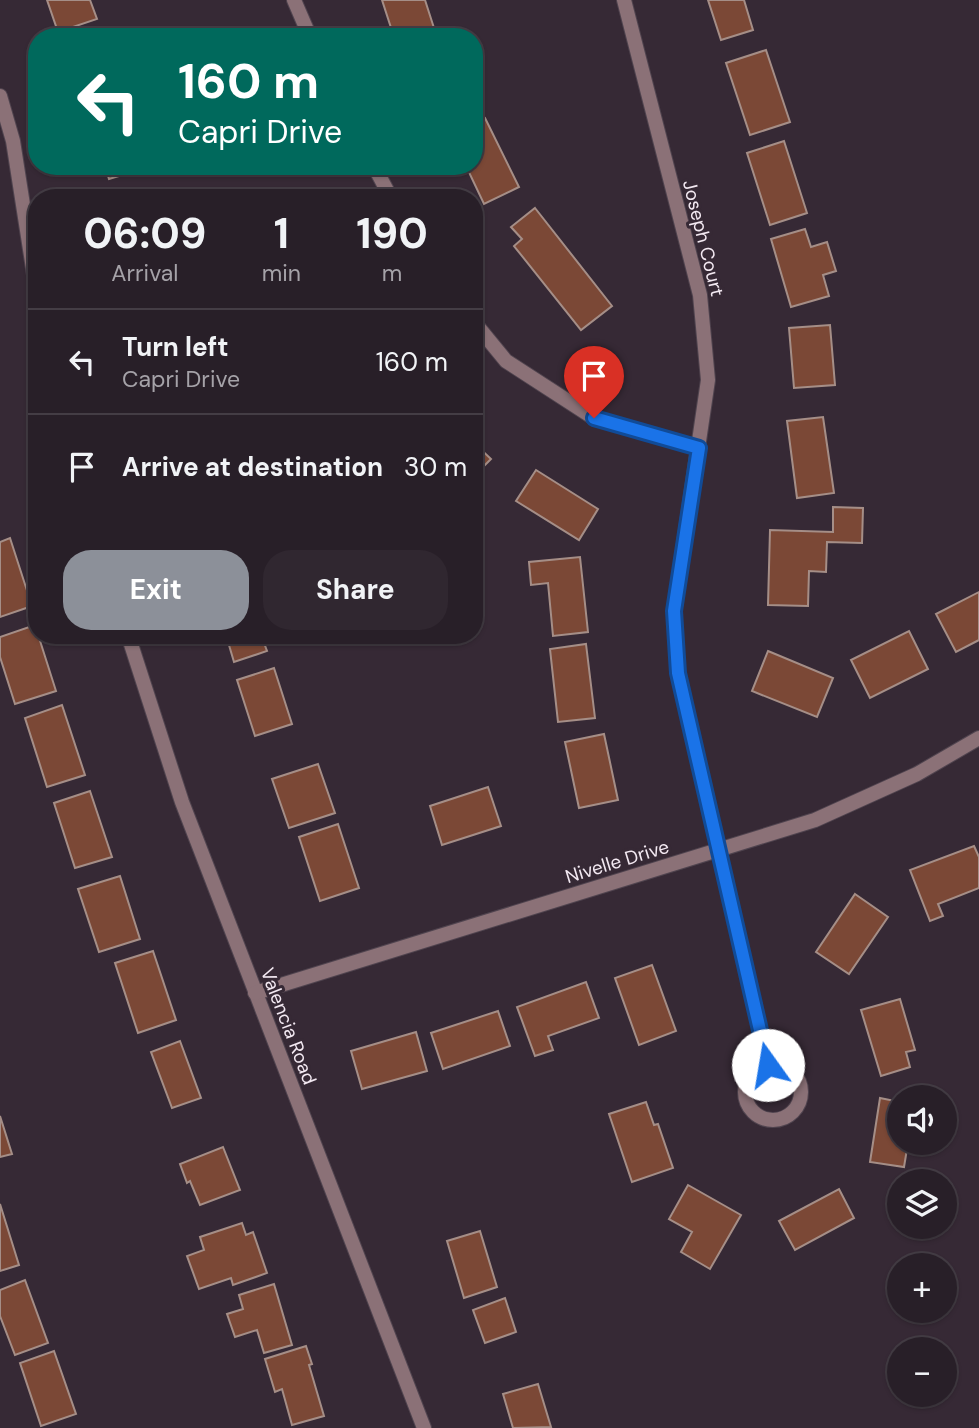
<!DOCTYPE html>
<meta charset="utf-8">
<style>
body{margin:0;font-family:"DM Sans",sans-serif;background:#302730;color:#f1f3f6;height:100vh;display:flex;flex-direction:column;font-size:26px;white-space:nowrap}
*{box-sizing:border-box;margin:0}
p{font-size:23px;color:#a5a2a8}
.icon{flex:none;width:38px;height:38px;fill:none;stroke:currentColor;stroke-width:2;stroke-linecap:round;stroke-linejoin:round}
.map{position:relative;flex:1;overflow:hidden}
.panel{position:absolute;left:28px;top:189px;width:455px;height:455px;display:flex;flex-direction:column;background:#281f28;border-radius:28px;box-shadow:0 2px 5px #0004,0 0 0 2px #443d45}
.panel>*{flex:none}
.guide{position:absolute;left:28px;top:28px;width:455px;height:147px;border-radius:28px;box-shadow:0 2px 5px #0004,0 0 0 2px #443d45;background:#00695c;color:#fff;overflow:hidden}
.tools{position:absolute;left:887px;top:1085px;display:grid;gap:14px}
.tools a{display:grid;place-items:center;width:70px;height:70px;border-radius:50%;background:#281f28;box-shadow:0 2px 5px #0004,0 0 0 2px #443d45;font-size:35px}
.pin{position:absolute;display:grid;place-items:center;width:60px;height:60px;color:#fff;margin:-72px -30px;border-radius:50% 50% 50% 0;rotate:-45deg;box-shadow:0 0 7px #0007}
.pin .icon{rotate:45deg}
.me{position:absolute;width:77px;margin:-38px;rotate:347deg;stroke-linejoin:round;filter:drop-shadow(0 0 5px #0008)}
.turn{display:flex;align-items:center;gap:24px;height:147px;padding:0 35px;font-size:32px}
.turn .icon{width:91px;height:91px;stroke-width:2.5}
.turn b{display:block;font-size:49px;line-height:60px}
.eta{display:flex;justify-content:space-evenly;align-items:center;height:119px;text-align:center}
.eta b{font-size:42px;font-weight:700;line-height:49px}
.action{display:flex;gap:14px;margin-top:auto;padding:14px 35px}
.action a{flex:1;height:80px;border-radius:28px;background:#8c9099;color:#fff;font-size:28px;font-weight:700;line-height:80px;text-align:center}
.action a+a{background:#302730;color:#f1f3f6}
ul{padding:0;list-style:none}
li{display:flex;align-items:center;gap:21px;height:105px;padding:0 35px;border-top:2px solid #443d45}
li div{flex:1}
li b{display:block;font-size:26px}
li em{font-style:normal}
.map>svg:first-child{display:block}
</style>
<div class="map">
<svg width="979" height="1428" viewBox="0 0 979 1428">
<rect width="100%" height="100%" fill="#362935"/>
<!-- building -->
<g fill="#7b4836" stroke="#a58e87" stroke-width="2">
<polygon points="47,0 90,0 97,19 58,32"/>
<polygon points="382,0 425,0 434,28 407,37 394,37"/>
<polygon points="708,0 744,0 753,30 721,40"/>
<polygon points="766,50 790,122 750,135 726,63"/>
<polygon points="485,118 519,187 484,204 466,166 474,166 474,123"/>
<polygon points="784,141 807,213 770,225 747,153"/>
<polygon points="105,166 141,166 142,169 109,179"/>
<polygon points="535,208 612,306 581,330 514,246 522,239 511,227"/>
<polygon points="805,229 811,247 827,242 836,271 823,275 829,296 791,307 771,239"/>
<polygon points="830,325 835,385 794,388 789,328"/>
<polygon points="823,417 834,493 797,498 787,421"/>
<polygon points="474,443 491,459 474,476"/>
<polygon points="536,470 598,509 579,540 516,501"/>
<polygon points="833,507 863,508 862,543 827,542 826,572 809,571 808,606 768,605 770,530 833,532"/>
<polygon points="10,538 32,606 0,617 0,542"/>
<polygon points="580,557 588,632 553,636 548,583 531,585 529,562"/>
<polygon points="979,592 979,640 956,652 936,614"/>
<polygon points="35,625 56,691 15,704 0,657 0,637"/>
<polygon points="909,631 928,669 870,698 851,660"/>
<polygon points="226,635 261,635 267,651 234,662"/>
<polygon points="586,644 595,718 558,722 550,649"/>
<polygon points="768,651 833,678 817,717 752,691"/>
<polygon points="274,668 292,724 255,736 237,680"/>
<polygon points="62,705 85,775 47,787 25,718"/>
<polygon points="604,734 618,800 579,808 565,742"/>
<polygon points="318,764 335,813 289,828 272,779"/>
<polygon points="488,787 501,826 442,845 430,806"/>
<polygon points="90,791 112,857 75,868 54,803"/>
<polygon points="338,824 359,888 320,901 299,837"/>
<polygon points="974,846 979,857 979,888 938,904 943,916 930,921 910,870"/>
<polygon points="120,876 140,939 99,952 78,889"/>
<polygon points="855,894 888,917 849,974 816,952"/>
<polygon points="153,951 176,1020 138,1033 115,963"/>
<polygon points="652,965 676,1031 639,1045 615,978"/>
<polygon points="586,982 599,1018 548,1036 553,1050 535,1056 517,1007"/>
<polygon points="900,999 915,1050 906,1052 910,1067 881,1076 861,1010"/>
<polygon points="498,1011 510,1046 443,1069 431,1033"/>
<polygon points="416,1032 427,1071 362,1089 351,1051"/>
<polygon points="180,1041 201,1098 172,1108 151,1052"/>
<polygon points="880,1098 900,1102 900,1143 908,1143 904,1167 870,1162"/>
<polygon points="646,1102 654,1125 658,1124 673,1168 632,1182 609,1114"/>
<polygon points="0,1116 12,1154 0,1157"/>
<polygon points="223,1147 240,1190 200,1205 190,1181 187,1183 180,1164"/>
<polygon points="688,1185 741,1215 710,1269 681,1252 692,1232 669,1219"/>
<polygon points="839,1189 854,1218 795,1250 779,1221"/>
<polygon points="0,1204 19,1265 0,1271"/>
<polygon points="242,1223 246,1235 253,1232 267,1273 233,1285 231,1278 199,1289 187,1256 204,1250 200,1237"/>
<polygon points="480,1231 497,1287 464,1298 447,1241"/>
<polygon points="25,1280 48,1343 15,1355 0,1316 0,1290"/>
<polygon points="274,1284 292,1345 264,1353 257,1330 235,1337 227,1314 243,1309 239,1295"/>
<polygon points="505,1298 516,1332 485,1343 473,1310"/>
<polygon points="306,1346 312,1364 309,1365 324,1416 292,1425 282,1389 275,1392 265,1359"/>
<polygon points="54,1351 76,1414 41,1426 20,1363"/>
<polygon points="538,1384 551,1427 513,1428 503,1394"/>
</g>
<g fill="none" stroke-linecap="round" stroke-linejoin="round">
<defs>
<g id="street">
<polyline points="294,0 310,37"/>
<polyline points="624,0 700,295 708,380 674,611 678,673 768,1065"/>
<polyline points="0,96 13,141 37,294"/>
<polyline points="374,166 391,198"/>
<polyline points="474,322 506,361 594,418 699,448"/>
<polyline points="128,635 182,802 424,1428"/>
<polyline points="255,993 815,820 917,774 979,738"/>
<circle cx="773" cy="1092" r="28"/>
</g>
</defs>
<!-- street casing -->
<use href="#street" stroke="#50444f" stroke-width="16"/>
<!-- street -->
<use href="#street" stroke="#8b7177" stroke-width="14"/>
</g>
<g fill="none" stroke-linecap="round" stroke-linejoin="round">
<defs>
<polyline id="route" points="594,418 699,448 674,611 678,673 768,1065"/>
</defs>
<!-- route casing -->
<use href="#route" stroke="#114b97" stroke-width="18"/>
<!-- route -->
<use href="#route" stroke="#1a73e8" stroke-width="12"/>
</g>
<g text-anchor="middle" stroke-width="6" stroke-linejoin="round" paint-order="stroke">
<!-- street labels -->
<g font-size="19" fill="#f3e9f2" stroke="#362935">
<text transform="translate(704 238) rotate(76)" y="7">Joseph Court</text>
<text transform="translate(617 861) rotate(-17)" y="7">Nivelle Drive</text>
<text transform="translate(289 1026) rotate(69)" y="7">Valencia Road</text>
</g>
</g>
</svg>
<div class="tools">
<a><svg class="icon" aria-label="sound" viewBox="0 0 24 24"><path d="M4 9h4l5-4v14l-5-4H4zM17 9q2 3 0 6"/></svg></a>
<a><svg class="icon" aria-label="layers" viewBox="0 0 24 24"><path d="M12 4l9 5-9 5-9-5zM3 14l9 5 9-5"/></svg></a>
<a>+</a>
<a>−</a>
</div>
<div class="pin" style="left:594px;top:418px;background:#d93025"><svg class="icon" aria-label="arrive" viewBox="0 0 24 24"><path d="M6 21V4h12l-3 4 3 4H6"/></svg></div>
<svg class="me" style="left:768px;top:1065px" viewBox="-20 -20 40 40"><circle r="19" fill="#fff"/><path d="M0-13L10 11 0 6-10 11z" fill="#1a73e8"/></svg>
<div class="guide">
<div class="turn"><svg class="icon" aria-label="left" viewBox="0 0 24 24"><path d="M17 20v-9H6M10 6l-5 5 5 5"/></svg><div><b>160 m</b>Capri Drive</div></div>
</div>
<section class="panel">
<div class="eta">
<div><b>06:09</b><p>Arrival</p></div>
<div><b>1</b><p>min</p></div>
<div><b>190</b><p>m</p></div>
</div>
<ul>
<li><svg class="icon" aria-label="left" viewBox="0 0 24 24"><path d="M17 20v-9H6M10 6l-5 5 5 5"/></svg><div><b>Turn left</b><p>Capri Drive</p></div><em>160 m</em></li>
<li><svg class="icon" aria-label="arrive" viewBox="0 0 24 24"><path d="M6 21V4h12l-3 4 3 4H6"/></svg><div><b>Arrive at destination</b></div><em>30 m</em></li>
</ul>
<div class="action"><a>Exit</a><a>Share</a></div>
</section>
</div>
